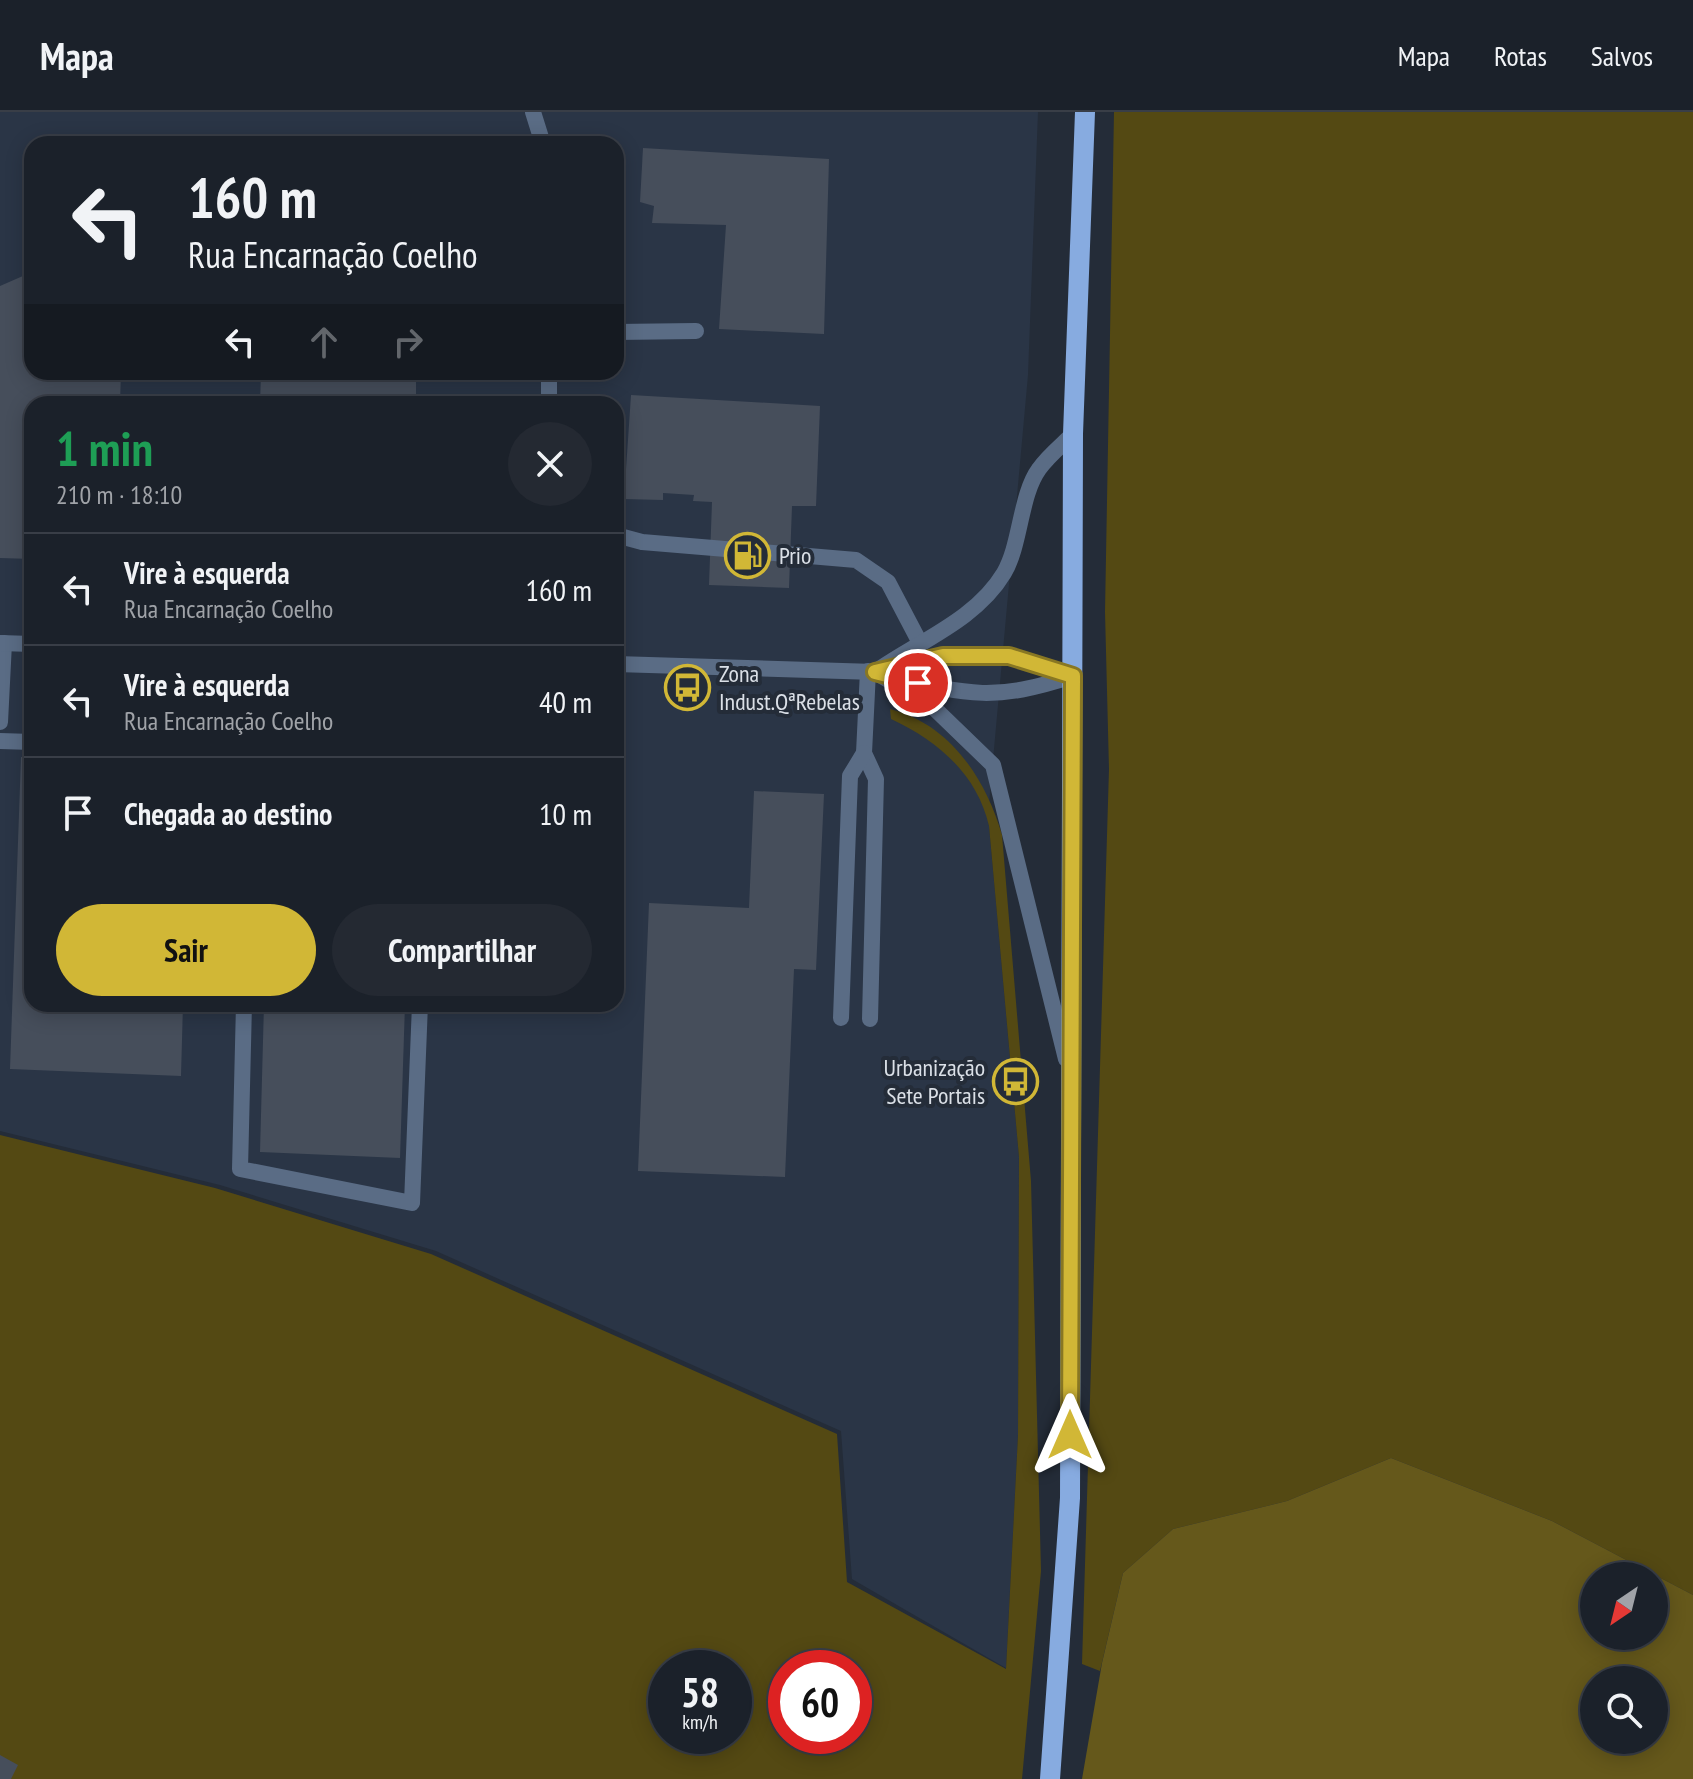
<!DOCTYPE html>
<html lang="pt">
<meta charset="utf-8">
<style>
body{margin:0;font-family:"PT Sans Narrow",sans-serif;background:#242932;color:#f1f3f6;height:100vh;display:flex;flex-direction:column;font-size:30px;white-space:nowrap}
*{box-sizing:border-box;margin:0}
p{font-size:26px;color:#a0a3a8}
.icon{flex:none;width:44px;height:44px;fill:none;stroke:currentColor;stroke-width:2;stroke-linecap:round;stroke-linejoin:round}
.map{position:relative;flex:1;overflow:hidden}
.drawer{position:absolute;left:24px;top:284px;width:600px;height:616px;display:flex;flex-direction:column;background:#1b212a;border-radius:24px;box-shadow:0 4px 20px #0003,0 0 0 2px #393e47}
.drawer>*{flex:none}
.banner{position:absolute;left:24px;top:24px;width:600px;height:244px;border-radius:24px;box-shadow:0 4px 20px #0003,0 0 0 2px #393e47;background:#1b212a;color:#f1f3f6;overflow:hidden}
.needle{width:52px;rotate:215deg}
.tools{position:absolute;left:1580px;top:1450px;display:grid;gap:16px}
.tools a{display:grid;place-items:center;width:88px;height:88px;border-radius:50%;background:#1b212a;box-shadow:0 4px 20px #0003,0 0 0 2px #393e47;font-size:40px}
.speed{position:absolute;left:648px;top:1538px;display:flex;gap:16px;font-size:40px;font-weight:700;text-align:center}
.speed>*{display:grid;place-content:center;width:104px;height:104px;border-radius:50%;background:#1b212a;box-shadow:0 4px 20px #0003,0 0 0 2px #393e47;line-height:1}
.speed small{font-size:20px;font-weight:400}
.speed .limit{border:12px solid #d22;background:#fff;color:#111}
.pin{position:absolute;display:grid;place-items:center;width:68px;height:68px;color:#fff;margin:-34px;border:4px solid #fff;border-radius:50%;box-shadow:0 2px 8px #0007}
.me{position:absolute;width:88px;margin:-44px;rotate:0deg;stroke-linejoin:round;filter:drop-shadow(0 0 6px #0008)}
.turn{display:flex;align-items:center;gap:28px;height:168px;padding:0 32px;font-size:36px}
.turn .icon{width:104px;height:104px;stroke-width:2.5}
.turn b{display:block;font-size:56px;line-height:68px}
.lanes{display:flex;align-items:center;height:76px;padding:0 32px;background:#0003;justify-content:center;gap:40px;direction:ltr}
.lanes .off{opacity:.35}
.round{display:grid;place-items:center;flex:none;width:84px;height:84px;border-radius:42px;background:#242932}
.summary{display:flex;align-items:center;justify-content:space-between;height:136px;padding:0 32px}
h1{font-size:48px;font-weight:700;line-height:60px;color:#1e9e55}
.primary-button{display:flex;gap:16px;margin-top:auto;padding:16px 32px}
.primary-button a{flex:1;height:92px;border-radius:48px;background:#d1b736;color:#111;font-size:32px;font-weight:700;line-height:92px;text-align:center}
.primary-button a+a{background:#242932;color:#f1f3f6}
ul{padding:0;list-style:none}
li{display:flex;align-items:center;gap:24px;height:112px;padding:0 32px;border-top:2px solid #393e47}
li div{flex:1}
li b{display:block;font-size:30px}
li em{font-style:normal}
header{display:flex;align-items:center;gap:48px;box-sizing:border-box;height:112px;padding:0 40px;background:#1b212a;border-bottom:2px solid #393e47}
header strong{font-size:38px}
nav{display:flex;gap:44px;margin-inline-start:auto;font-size:28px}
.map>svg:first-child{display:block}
</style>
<header>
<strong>Mapa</strong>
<nav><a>Mapa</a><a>Rotas</a><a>Salvos</a></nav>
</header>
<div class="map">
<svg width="1693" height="1667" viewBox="0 0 1693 1667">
<rect width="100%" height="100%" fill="#242c38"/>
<!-- built -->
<path fill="#2a3546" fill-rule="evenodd" d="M0,0H1038L1028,263L988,703L1019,1045L1018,1323L1006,1556L852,1467L841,1319L436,1139L220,1073L0,1019ZM32,32H616V260H32ZM32,292H616V892H32Z"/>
<!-- green -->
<g fill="#544913" fill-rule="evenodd">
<polygon points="1114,0 1693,0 1693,1483 1552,1409 1391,1346 1287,1389 1173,1417 1123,1461 1100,1559 1082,1552 1109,657 1105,500"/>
<path d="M890,597C950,612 986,667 1002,723L1031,1069L1041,1459L1022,1667H0V1023L215,1076L431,1142L837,1322L847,1470L1006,1557L1018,1323L1019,1045L989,714C977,662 938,629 891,607ZM666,1556H734V1624H666ZM786,1556H854V1624H786Z"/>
</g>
<!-- forest -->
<path fill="#65581b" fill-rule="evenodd" d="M1391,1346L1552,1409L1693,1483V1667H1082L1102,1551L1123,1461L1173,1417L1287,1389ZM1594,1464H1654V1524H1594ZM1594,1568H1654V1628H1594Z"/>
<!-- building -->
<g fill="#464e5b">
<polygon points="643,36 829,47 824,222 719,217 726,113 652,111 654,94 640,90"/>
<polygon points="32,160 32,260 121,260 120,292 32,292 32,447 0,446 0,174"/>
<polygon points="261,260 416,260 416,292 260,292"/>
<polygon points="631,283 820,294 816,394 792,394 789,476 709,473 712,390 693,389 694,383 663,381 663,388 624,387"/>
<polygon points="21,645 32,646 32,892 183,892 181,964 10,957"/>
<polygon points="754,679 824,682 816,858 794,857 785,1065 638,1059 649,791 749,796"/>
<polygon points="264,892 405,892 400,1046 260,1040"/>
<polygon points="0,1643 18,1653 11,1667 0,1667"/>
</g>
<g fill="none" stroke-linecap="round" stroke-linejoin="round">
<!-- lane -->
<g stroke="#5a6c85" stroke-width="16">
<polyline points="616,220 696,219"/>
<polyline points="616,423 642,430 856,448 888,470 919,529"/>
<polyline points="884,557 943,544 1009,544 1072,563"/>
<polyline points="868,559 864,641 876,667 870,907"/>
<polyline points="875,560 934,596 993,653 1066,947"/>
<path d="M875,560C919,529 976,508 1004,461C1021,432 1020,383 1039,357C1048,344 1062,333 1073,322"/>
<path d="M892,564C969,584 996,589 1073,564"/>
<polyline points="0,610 4,531"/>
<polyline points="0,629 32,630"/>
<polyline points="244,892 240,1057 412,1091 420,892"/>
<polyline points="841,906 850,664 864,641"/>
</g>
<!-- street -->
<g stroke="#5a6c85" stroke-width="16">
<polyline points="533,0 543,32"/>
<polyline points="549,292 549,260"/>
<polyline points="0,531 32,532"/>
<polyline points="616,552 875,560"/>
</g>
<!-- primary -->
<polyline stroke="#87abe0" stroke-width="20" points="1050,1667 1070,1386 1073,322 1085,0"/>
</g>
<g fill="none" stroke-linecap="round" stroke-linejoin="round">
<defs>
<polyline id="route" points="918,571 875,560 943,544 1009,544 1073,564 1070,1323"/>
</defs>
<!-- route casing -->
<use href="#route" stroke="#887723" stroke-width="20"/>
<!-- route -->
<use href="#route" stroke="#d1b736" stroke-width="14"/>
</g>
<!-- icons -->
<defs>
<symbol id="fuel-ring" viewBox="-11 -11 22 22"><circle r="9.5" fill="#242c38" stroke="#d1b736" stroke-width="1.5"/><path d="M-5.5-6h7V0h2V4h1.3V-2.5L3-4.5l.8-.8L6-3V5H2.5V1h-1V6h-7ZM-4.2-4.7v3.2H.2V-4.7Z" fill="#d1b736"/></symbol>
<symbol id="bus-ring" viewBox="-11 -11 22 22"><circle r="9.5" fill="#242c38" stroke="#d1b736" stroke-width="1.5"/><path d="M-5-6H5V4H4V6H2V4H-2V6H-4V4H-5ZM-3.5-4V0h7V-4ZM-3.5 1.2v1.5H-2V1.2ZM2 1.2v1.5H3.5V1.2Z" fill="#d1b736"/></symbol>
</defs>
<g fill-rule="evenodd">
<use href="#fuel-ring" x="722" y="418" width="51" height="51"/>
<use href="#bus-ring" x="662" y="550" width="51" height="51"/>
<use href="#bus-ring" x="990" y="944" width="51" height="51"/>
</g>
<g text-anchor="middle" stroke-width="8" stroke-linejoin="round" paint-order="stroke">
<!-- poi labels -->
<g font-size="24" fill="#dbe0e7" stroke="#242c38" text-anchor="start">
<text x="779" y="452">Prio</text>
<text x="719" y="570">Zona<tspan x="719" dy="28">Indust.QªRebelas</tspan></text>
<text x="985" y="964" text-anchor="end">Urbanização<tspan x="985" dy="28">Sete Portais</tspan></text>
</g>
</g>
</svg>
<div class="tools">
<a><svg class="needle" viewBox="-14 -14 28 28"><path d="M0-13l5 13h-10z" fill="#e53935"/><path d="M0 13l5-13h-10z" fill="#a0a3a8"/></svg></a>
<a><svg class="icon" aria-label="search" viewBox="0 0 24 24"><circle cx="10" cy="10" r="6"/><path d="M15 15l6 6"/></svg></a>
</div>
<div class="speed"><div>58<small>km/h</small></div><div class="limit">60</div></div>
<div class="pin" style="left:918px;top:571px;background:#d93025"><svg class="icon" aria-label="arrive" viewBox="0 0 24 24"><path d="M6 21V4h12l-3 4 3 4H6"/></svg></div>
<svg class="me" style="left:1070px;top:1323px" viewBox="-20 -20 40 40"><path d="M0-17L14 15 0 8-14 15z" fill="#d1b736" stroke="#fff" stroke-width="4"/></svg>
<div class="banner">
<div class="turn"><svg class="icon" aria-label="left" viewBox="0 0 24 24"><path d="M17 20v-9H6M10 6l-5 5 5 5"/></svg><div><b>160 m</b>Rua Encarnação Coelho</div></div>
<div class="lanes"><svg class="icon" aria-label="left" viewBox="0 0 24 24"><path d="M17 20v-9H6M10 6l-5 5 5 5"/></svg><svg class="icon off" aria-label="ahead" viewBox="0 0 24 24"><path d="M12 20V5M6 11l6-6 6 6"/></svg><svg class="icon off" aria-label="right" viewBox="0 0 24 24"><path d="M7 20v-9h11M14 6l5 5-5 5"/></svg></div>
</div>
<section class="drawer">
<div class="summary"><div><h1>1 min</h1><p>210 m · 18:10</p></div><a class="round"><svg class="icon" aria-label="close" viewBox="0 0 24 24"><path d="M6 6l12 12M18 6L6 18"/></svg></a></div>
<ul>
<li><svg class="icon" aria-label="left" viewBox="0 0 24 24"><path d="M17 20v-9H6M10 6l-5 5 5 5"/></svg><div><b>Vire à esquerda</b><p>Rua Encarnação Coelho</p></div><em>160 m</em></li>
<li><svg class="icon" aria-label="left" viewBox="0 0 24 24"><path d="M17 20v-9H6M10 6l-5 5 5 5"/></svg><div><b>Vire à esquerda</b><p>Rua Encarnação Coelho</p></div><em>40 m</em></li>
<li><svg class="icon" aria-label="arrive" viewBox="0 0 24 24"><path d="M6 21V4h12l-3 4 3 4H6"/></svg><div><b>Chegada ao destino</b></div><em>10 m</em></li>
</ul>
<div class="primary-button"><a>Sair</a><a>Compartilhar</a></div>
</section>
</div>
